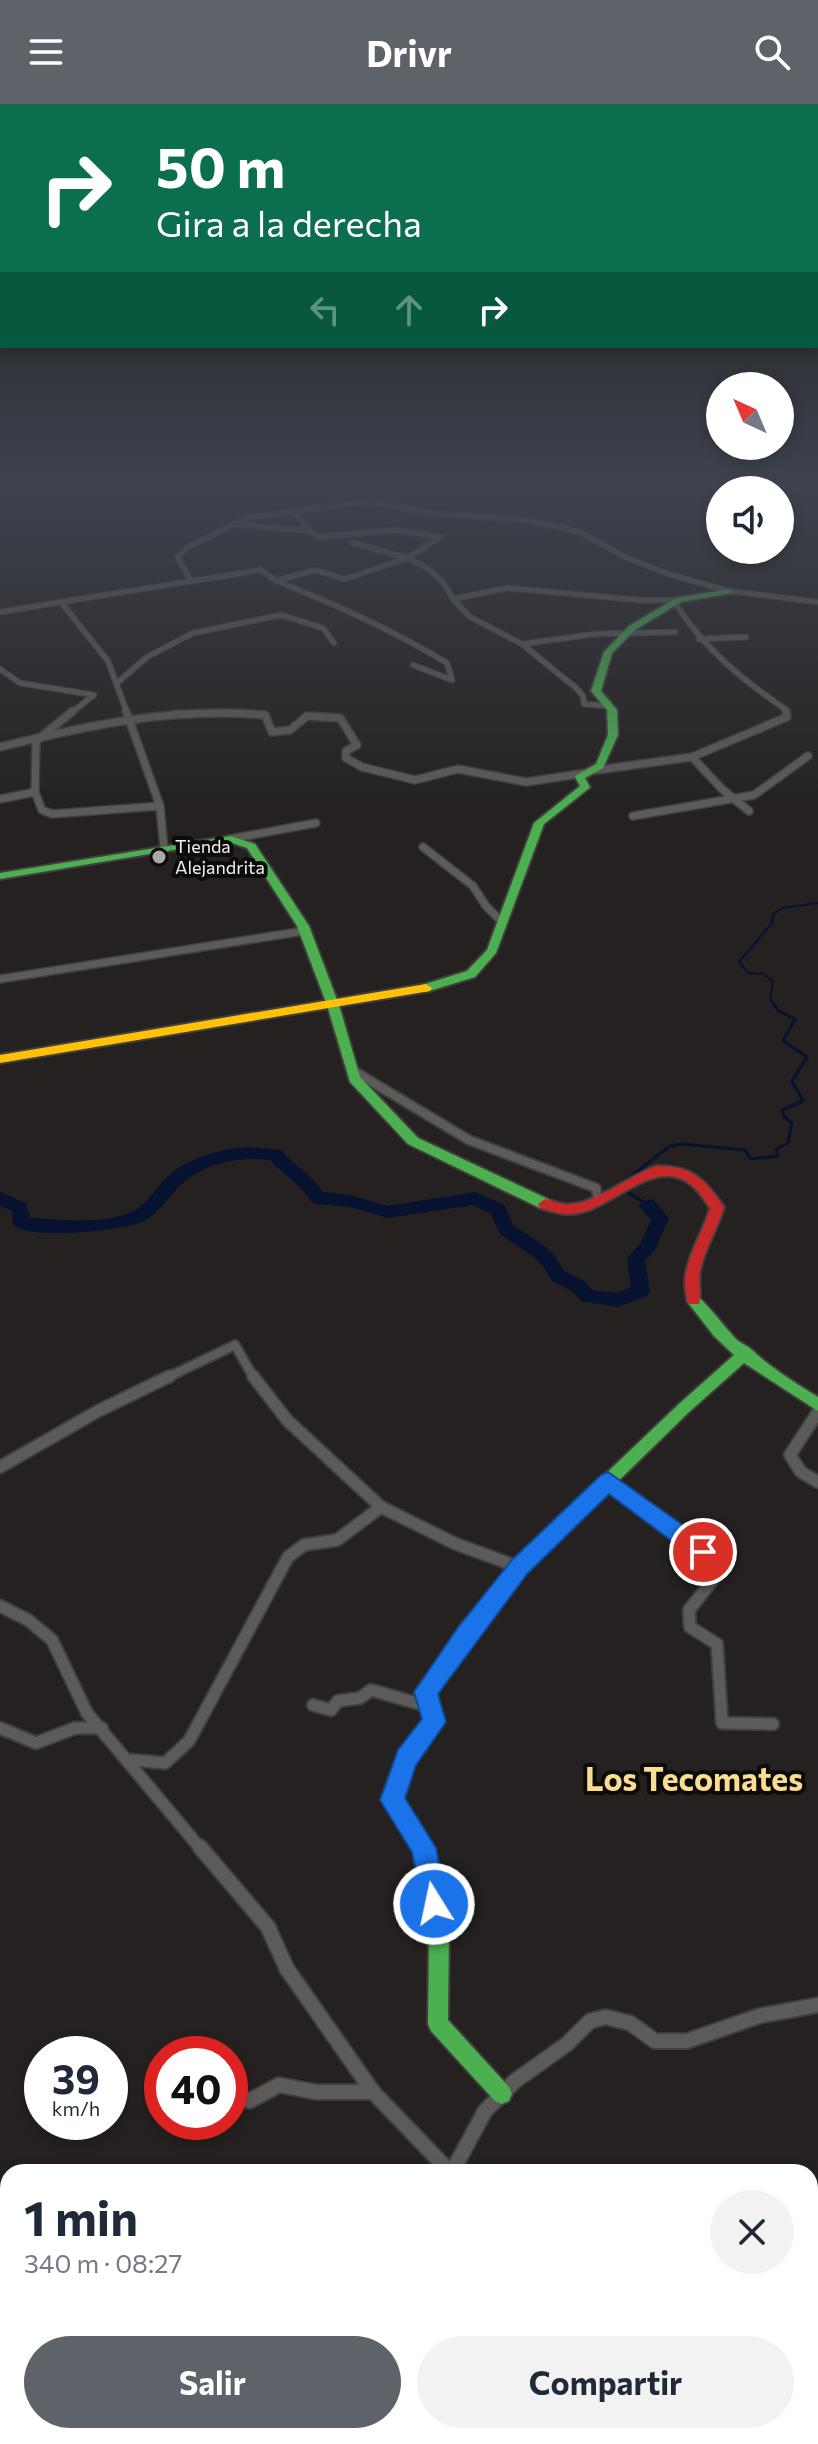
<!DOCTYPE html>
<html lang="es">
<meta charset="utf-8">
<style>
body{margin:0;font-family:Commissioner,sans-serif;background:#f2f2f3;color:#1f2937;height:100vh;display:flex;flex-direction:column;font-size:30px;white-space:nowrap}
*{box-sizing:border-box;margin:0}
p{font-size:26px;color:#747a83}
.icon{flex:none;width:44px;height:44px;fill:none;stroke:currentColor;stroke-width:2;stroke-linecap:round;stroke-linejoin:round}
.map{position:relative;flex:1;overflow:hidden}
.side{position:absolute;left:0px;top:2060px;width:818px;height:280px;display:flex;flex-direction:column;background:#fff;border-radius:24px 24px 0 0;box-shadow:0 4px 12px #0003}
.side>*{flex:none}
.guide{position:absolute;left:0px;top:0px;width:818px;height:244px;box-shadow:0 4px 12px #0003;background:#0b6e4f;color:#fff;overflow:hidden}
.needle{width:52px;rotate:316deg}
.fabs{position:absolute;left:706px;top:268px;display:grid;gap:16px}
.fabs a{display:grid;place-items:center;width:88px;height:88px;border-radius:50%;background:#fff;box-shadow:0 4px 12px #0003;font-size:40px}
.speed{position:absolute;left:24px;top:1932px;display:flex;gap:16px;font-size:40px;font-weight:700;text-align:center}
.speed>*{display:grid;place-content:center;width:104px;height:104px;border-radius:50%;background:#fff;box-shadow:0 4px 12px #0003;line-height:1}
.speed small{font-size:20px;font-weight:400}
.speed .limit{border:12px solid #d22;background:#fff;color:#111}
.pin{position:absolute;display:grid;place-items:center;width:68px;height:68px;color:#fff;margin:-34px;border:4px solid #fff;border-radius:50%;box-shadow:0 2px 8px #0007}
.me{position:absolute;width:88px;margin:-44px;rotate:350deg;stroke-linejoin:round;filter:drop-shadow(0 0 6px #0008)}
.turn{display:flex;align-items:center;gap:28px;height:168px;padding:0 24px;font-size:36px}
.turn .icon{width:104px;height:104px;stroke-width:2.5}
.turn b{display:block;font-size:56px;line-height:68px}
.lanes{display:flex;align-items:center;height:76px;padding:0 24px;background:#0003;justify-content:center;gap:40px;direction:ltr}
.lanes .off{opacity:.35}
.round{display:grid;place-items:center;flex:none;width:84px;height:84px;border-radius:42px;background:#f2f2f3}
.overview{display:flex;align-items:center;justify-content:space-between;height:136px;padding:0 24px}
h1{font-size:48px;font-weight:700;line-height:60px}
.cta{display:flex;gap:16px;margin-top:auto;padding:16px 24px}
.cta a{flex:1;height:92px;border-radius:48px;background:#5e6269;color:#fff;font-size:32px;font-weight:700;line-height:92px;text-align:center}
.cta a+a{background:#f2f2f3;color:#1f2937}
header{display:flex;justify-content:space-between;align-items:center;height:104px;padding:0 24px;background:#5e6269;color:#fff;font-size:36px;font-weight:700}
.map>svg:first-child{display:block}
</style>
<header><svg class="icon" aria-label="menu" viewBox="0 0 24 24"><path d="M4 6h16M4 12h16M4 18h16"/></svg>Drivr<svg class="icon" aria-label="search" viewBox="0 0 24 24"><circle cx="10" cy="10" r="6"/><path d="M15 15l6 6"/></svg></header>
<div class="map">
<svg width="818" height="2340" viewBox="0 0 818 2340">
<rect width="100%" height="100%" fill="#242120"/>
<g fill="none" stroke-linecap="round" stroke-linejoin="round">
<!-- stream-far1 -->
<polyline stroke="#061230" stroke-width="2" points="776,903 770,895 773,877 763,870 748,869 739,858 772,819 773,810 782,804 818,799"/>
<!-- stream -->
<g stroke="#061230" stroke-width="3">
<polyline points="621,1080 670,1042 682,1040 745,1046 751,1055 778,1052 776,1045 788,1039 792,1019 784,1013 782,1006 803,997 792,977 807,953 783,937 795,915 779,907 774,901"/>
<polyline points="624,1086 648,1101"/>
</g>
<!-- river -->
<path fill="#061230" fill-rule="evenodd" d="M249,1043L281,1046C294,1061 312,1071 323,1088L350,1091L388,1102L475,1088L504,1101L513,1121L543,1141L555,1152L564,1167L584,1177L592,1186L616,1189L631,1183L627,1155L641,1138L651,1116L639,1101L648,1095L654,1096L669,1115L654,1147L645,1157L650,1187L647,1192L617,1203L581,1197L572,1187L552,1177L543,1162L531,1151L500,1130L491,1110L473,1101L388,1114L350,1103L312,1099C301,1081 284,1071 270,1056C236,1052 199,1060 175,1087C165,1098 157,1110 144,1117C125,1127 25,1137 13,1120L12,1107L0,1102V1088L26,1099L30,1114C60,1115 100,1121 129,1109C145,1103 153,1088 164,1076C186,1054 219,1045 249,1043Z"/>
<defs>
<g id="street-far4">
<polyline points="294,407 309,427 320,433 395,426 440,433"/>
<polyline points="233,420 309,427"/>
<polyline points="353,439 408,454 427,464 443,478 453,495 470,513 522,540 576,584 583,592 584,600 608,602"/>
<polyline points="191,477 177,453 188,443 246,414 369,397 432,409 523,416 560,423 582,429 625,453 668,470 729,487 818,498"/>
<path d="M277,477C336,501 393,526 447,559L452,576L413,561"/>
<polyline points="453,495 507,484 639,496 679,496"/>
<polyline points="61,498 261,466 276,477 315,466 345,475 408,454 440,433"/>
<path d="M675,499C704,544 741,575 785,605L786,609"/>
<polyline points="0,508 61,498 108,557 127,609"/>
<polyline points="699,535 746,533"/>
<polyline points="522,540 595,530 675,528"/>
<polyline points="0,565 20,579 94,591 71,609"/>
<polyline points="117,579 147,553 193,529 281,511 323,524 334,539"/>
<polyline points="175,609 245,609"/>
</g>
<g id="street-far3">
<polyline points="126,607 160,702 164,745"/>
<path d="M0,643C89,621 173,603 265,611L272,628L290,626L307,612L340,614L357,641L346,647V654L362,663L415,676L458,665L526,678L586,669"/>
<polyline points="692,653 787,613 786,607"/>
<polyline points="590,667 692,653 722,685 749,707"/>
<polyline points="35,688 36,637 73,607"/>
<polyline points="0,695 35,688 42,706 52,710 160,702"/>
<polyline points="633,712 754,691 808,652"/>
<polyline points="230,735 316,719"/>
<polyline points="423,743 473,782 486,802 502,818"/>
<polyline points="0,875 304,827"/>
</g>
<g id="street-far2">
<polyline points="352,966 469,1036 596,1084 598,1097"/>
<polyline points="166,1274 235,1241 254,1274"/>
</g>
<g id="street-far1">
<polyline points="253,1272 287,1316 381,1403 456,1440 519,1463"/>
<polyline points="818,1308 790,1351 801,1368 818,1378"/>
<polyline points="0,1363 98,1307 170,1272"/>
<polyline points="608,1377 724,1462 689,1506 690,1523 717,1540 722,1619 773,1620"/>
<polyline points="0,1502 28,1516 52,1536 87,1609 201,1745"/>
<polyline points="313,1601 331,1606 338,1597 360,1594 371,1586 427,1602"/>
<polyline points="0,1624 36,1639 75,1624 102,1624"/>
<polyline points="132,1656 165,1659 189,1637 288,1453 304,1441 337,1436 381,1403"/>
</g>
<g id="street">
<polyline points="200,1743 268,1823 287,1865 373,1988 450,2068"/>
<polyline points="249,1997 279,1981 316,1988 373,1988"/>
<polyline points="452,2068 485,2007 515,1977 567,1940 590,1917 606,1913 630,1919 655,1937 687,1937 759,1912 818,1901"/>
<polyline points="810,2177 818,2178"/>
<polyline points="610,2332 614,2340"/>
</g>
<g id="fast">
<polygon points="729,485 733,487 732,489 681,498 635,526 612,549 601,587 617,606 618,631 603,664 585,674 590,683 588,685 544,720 496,849 475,873 426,888 422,887 422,881 467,867 487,846 534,719 580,682 575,673 577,671 596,660 608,631 607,606 591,587 604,548 629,522 676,494"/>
<polygon points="230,732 255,740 309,822 339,901 360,973 418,1034 550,1096 552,1100 550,1104 540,1104 408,1040 350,978 327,901 297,822 247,744 229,738 215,739 0,775 0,769"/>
<path d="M694,1190C704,1195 726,1225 737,1236C742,1240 748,1242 752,1246C771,1264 795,1279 818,1293V1307L744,1259L689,1308L525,1468L435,1590L443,1618L414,1659L402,1694L433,1744L449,1829L448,1916L509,1983L512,1990L509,1997L502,2000L495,1997L431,1927L428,1920L429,1829L415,1747L383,1696L401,1648L425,1616L417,1588L420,1582L513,1458L679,1300L734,1251L714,1232L689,1200L687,1196L689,1192Z"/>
</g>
<polygon id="slow" points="426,880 432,884 430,887 0,959 0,951"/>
<path id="jam" d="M657,1062C691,1061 705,1075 724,1103C718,1124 706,1142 701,1163C697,1175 702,1189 699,1200H689C675,1166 701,1136 710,1104C704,1096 698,1086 690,1080C650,1050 608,1114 564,1110C556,1109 548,1106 540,1104L538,1100L545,1095C551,1096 557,1099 564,1100C592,1103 629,1071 657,1062Z"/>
</defs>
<!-- street-far4 casing -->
<use href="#street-far4" stroke="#403e3e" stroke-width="7"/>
<!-- street-far3 casing -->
<use href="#street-far3" stroke="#403e3e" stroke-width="10"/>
<!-- street-far2 casing -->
<use href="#street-far2" stroke="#403e3e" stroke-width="12"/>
<!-- street-far1 casing -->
<use href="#street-far1" stroke="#403e3e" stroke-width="15"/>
<!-- street casing -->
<use href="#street" stroke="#403e3e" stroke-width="18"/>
<!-- fast casing -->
<use href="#fast" stroke="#403e3e" stroke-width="4"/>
<!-- slow casing -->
<use href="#slow" stroke="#403e3e" stroke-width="4"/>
<!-- jam casing -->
<use href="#jam" stroke="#403e3e" stroke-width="4"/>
<!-- street-far4 -->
<use href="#street-far4" stroke="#5c5b5a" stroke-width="5"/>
<!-- street-far3 -->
<use href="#street-far3" stroke="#5c5b5a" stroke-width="7"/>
<!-- street-far2 -->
<use href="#street-far2" stroke="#5c5b5a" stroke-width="8"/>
<!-- street-far1 -->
<use href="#street-far1" stroke="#5c5b5a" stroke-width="11"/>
<!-- street -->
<use href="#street" stroke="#5c5b5a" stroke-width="14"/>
<!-- fast -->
<use href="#fast" fill="#4caf50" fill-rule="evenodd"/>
<!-- slow -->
<use href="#slow" fill="#ffc107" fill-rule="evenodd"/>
<!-- jam -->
<use href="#jam" fill="#c62828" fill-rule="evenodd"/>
</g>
<!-- sky -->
<linearGradient id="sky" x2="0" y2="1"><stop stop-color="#141212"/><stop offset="0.54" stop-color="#3f434e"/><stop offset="1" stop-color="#3f434e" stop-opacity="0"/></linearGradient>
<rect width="818" height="704" fill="url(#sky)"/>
<!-- route -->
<polygon fill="#1a73e8" stroke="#114b97" stroke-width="2" points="608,1368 711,1441 714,1448 711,1455 703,1457 696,1455 609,1390 527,1470 438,1590 446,1618 416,1661 405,1694 436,1744 447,1800 443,1809 434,1813 425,1809 412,1748 380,1696 398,1646 422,1615 414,1588 459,1522 512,1456 601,1371"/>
<!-- markers -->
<circle fill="#aca8a7" stroke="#0d0b09" stroke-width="3" cx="159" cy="753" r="8"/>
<g text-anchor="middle" stroke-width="8" stroke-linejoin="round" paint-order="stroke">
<!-- far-poi labels -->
<g font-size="18" fill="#f5f1ef" stroke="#0d0b09" text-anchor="start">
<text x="175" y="749">Tienda<tspan x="175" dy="21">Alejandrita</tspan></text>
</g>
<!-- near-quarter labels -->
<g font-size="32" font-weight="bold" fill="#fadd91" stroke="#0d0b09">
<text x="694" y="1687">Los Tecomates</text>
</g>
</g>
</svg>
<div class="fabs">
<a><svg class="needle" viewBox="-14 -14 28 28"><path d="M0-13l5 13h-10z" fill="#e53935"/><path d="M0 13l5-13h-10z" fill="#747a83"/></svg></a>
<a><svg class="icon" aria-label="sound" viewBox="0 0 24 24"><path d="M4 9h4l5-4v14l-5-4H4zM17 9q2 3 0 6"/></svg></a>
</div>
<div class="speed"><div>39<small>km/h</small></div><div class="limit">40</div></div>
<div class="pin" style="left:703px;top:1448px;background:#d93025"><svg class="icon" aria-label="arrive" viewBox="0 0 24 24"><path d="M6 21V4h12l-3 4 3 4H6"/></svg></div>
<svg class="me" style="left:434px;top:1800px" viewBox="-20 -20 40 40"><circle r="17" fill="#1a73e8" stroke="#fff" stroke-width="3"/><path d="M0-11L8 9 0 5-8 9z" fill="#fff"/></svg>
<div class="guide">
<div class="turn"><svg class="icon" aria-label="right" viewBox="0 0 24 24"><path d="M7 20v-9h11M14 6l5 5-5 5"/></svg><div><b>50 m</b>Gira a la derecha</div></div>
<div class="lanes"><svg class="icon off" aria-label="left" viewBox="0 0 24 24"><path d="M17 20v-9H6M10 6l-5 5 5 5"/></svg><svg class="icon off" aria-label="ahead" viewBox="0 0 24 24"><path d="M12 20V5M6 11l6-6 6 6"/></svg><svg class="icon" aria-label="right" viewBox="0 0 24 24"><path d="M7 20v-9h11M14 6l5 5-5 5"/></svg></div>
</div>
<section class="side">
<div class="overview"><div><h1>1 min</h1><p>340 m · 08:27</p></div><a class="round"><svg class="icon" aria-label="close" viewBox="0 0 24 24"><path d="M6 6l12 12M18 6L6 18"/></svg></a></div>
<div class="cta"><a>Salir</a><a>Compartir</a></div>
</section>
</div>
